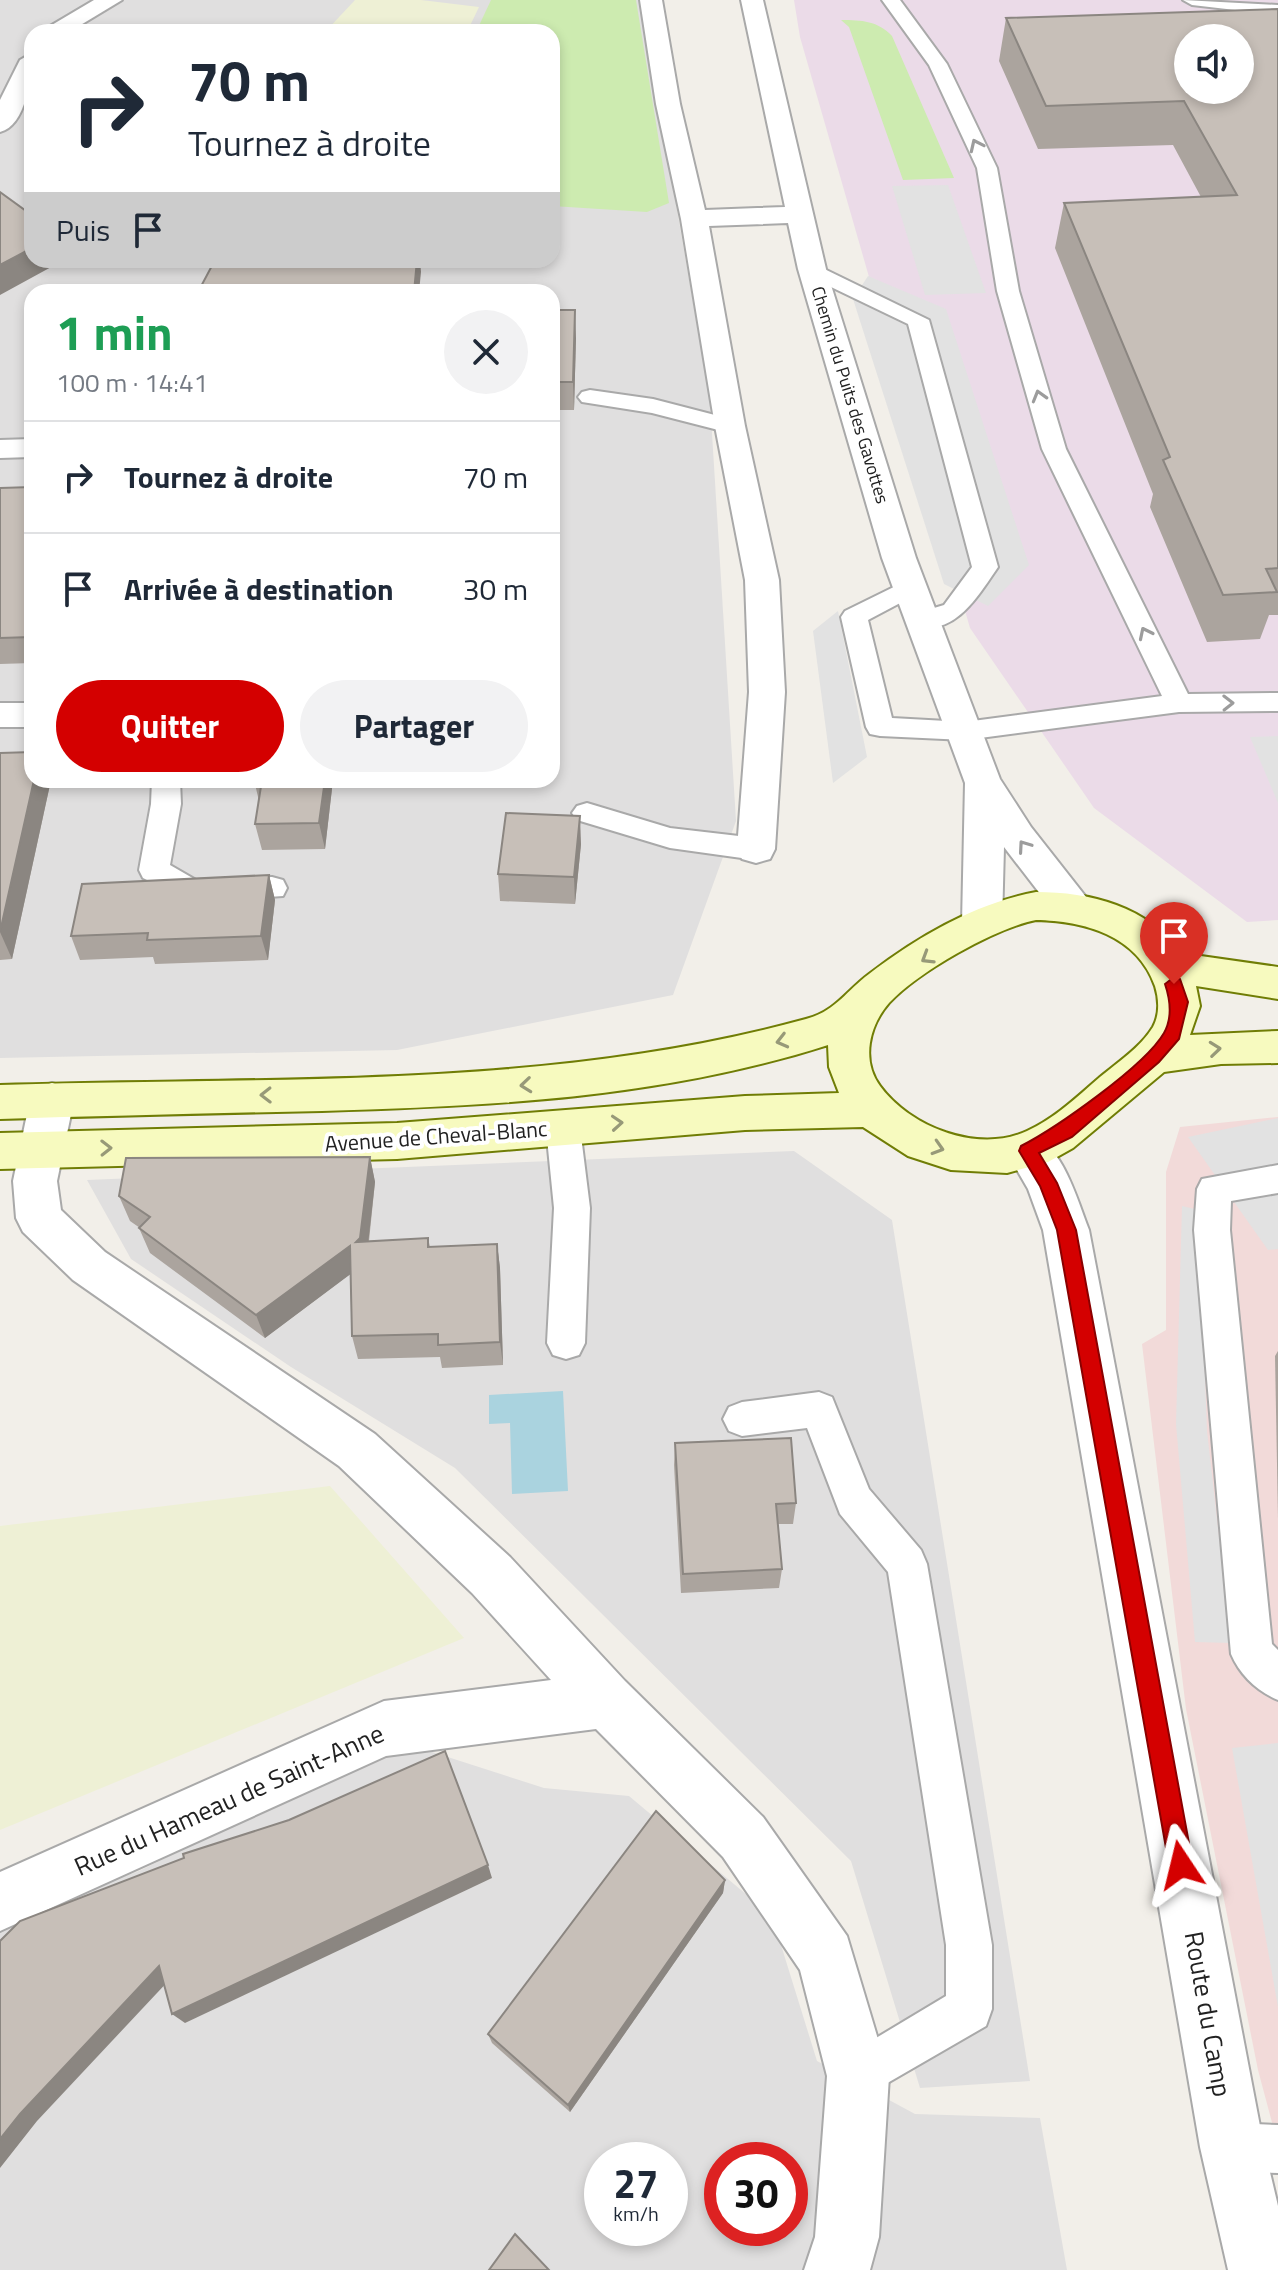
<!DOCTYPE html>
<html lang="fr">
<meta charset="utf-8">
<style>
body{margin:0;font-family:"Titillium Web",sans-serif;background:#f2f2f3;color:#1f2937;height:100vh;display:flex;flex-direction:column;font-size:30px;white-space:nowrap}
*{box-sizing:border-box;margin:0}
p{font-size:26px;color:#747a83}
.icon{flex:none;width:44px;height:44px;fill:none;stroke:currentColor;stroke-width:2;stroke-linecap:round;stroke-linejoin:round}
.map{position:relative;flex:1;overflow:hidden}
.sheet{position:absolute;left:24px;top:284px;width:536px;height:504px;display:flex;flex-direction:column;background:#fff;border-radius:24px;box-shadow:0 4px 12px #0003}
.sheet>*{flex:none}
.guide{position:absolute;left:24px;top:24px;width:536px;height:244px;border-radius:24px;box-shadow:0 4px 12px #0003;background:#fff;color:#1f2937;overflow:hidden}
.fabs{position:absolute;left:1174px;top:24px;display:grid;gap:16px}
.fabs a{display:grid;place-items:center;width:80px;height:80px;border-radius:50%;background:#fff;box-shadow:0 4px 12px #0003;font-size:40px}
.speed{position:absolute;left:584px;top:2142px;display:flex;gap:16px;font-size:40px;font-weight:700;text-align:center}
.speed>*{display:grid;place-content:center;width:104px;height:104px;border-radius:50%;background:#fff;box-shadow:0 4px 12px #0003;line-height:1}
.speed small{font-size:20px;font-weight:400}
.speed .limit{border:12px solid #d22;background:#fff;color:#111}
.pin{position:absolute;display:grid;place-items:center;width:68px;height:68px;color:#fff;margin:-82px -34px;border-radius:50% 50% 50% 0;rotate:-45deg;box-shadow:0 0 8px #0007}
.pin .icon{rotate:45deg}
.me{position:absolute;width:88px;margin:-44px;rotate:350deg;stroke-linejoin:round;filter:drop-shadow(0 0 6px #0008)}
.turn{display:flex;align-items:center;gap:28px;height:168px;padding:0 32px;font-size:36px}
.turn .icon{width:104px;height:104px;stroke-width:2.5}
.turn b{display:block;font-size:56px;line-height:68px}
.then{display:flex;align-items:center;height:76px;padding:0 32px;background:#0003;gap:16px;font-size:30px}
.round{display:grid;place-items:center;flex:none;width:84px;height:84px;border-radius:42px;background:#f2f2f3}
.summary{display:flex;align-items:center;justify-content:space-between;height:136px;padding:0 32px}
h1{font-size:48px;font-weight:700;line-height:60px;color:#1e9e55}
.primary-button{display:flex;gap:16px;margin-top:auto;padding:16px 32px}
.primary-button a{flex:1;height:92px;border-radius:48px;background:#d40000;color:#fff;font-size:32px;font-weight:700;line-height:92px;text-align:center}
.primary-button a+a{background:#f2f2f3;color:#1f2937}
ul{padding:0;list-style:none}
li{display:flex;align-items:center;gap:24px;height:112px;padding:0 32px;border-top:2px solid #e0e1e3}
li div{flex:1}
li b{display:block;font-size:30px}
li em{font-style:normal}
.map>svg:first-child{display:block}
</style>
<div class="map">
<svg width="1278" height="2270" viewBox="0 0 1278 2270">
<rect width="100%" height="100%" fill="#f2efe9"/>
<!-- residential -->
<g fill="#e0dfdf" fill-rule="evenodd">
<path d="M0,0H641L710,401L736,821L673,995L397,1050L0,1058ZM32,32H552V260H32ZM32,292H552V780H32Z"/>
<polygon points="794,1151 892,1220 1030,2081 920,2088 851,1861 455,1468 291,1367 131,1259 87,1180"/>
<path d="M401,1742L544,1788L629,1796L772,1916L817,2061L915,2114L1040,2118L1067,2270H0V1922L139,1871ZM602,2160H670V2228H602ZM722,2160H790V2228H722Z"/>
</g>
<!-- commercial -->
<polygon fill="#f2dad9" points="1278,1117 1278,2145 1258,2070 1186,1709 1142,1344 1166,1330 1166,1172 1180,1127"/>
<!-- industrial -->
<path fill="#ebdbe8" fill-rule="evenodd" d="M794,0H1278V920L1247,922L1094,808L970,628L800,37ZM1188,38H1240V90H1188Z"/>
<!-- farmland -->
<g fill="#eef0d5">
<polygon points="355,0 421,0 479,7 467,32 325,32"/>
<polygon points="330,1486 464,1638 0,1830 0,1526"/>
</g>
<!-- grass -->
<g fill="#cdebb0">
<polygon points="491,0 636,0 669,203 647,212 552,206 552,32 476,32"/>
<path d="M841,20C862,20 878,21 892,36L954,178L903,180L849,27Z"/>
</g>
<!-- parking -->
<g fill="#e2e2e2">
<polygon points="948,185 986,293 925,295 892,186"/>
<polygon points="868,276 946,309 1029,565 988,606 944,584 853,299"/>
<polygon points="838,611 867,757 833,783 813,631"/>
<polygon points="1278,736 1278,803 1250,737"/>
<polygon points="1278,1118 1278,1249 1268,1250 1188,1137"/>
<polygon points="1182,1206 1199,1210 1207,1431 1231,1643 1195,1642 1176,1424"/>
<polygon points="1278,1743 1278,2007 1232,1748"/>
</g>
<!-- water -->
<polygon fill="#aad3df" points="563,1391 568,1491 512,1494 510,1423 489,1424 489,1395"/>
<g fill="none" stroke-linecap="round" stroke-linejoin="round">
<defs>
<g id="lane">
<polygon points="882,0 900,0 947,64 997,168 1019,291 1066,449 1188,694 1278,693 1278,711 1179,712 965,740 880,736 870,734 866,727 841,617 845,611 910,579 919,581 923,587 919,593 868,620 892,718 965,722 1162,696 1042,449 997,291 977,168 929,65"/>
<polygon points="1183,0 1278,5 1278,15 1192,5"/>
<path d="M812,263L929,320L998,567C978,596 955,637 914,626L910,620L914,614L944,605L972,567L908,324L804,274L801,269L804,264Z"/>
<polygon points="590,390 653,399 738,421 742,426 730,433 652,413 582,402 578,397 582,392"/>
<polygon points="152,780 180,780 181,804 170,865 196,880 272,877 283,880 287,888 283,896 191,902 143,878 139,870 151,804"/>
<polygon points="587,803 670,828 756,838 767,842 771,849 767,856 756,860 670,848 577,820 572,813 577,806"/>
<polygon points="563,1114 575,1118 580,1128 590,1208 585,1343 579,1355 566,1359 553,1355 547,1343 554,1208 546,1128 551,1118"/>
<path d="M1278,1165V1193L1231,1201L1230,1230L1272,1644L1278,1650V1700C1257,1691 1240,1675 1231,1654L1194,1230L1197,1189L1202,1179Z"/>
<polygon points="819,1392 832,1397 869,1489 921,1550 927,1564 992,1945 992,2009 986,2026 858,2100 841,2093 834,2076 841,2059 946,1996 946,1945 888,1572 840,1514 807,1428 742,1436 729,1431 723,1419 729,1407 742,1402"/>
<polygon points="1232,2123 1278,2125 1278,2173 1232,2171 1215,2164 1208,2147 1215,2130"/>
</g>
<g id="street">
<polygon points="94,0 122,0 69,32 40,32"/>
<polygon points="640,0 662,0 680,104 705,210 785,207 741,0 763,0 826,269 916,558 1000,779 1031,827 1086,897 1092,907 1086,917 1072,921 1058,917 1004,847 1002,923 996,933 982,938 968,933 962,923 965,783 882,558 798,269 788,223 709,226 745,426 779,580 785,692 775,849 770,859 756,863 742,859 737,849 749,692 745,580 715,426 681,219 656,104"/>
<path d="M32,53C32,75 26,126 0,132V100L20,60Z"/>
<polygon points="32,439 32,457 0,458 0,440"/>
<rect x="0" y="703" width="32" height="24"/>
<polygon points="52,1083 67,1088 74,1100 57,1181 61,1210 105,1252 375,1434 510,1557 625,1681 763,1817 847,1936 889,2076 879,2237 870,2270 804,2270 815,2237 827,2076 800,1970 723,1857 596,1729 386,1756 0,1931 0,1872 384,1701 551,1680 472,1593 339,1466 73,1280 23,1232 16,1218 13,1181 30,1100 37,1088"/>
<path d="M1028,1133C1063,1145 1076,1197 1089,1230L1264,2147L1278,2206V2270H1228L1200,2147L1043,1230L1028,1189L1006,1151L1012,1138Z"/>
</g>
<path id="secondary" d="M1036,892C1090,892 1148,906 1180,953L1278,967V999L1196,986L1200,1006L1190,1035L1278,1031V1063L1221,1064L1164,1072L1073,1148L1048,1162L1007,1173L951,1170L908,1156L863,1127L745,1130L397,1159L0,1169V1133L397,1123L745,1096L839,1093L829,1067L828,1045C663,1098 494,1106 322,1111C215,1113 107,1116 0,1119V1085C269,1076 544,1091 806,1019C836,1011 846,991 869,974C917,937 976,903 1036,892ZM1036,920C1084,921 1137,935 1155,986C1159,999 1160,1014 1153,1027C1141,1047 1117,1063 1100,1077C1077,1097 1054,1119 1027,1131C978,1154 910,1127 880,1086C861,1060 869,1026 889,1003C918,972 995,928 1036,920Z"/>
</defs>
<!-- lane casing -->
<use href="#lane" stroke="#a9a9a9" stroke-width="4"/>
<!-- street casing -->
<use href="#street" stroke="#a9a9a9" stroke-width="4"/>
<!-- secondary casing -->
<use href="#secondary" stroke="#707d05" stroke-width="4"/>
<!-- lane -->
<use href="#lane" fill="#fff" fill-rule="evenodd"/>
<!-- street -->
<use href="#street" fill="#fff" fill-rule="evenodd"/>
<!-- secondary -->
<use href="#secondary" fill="#f7fabf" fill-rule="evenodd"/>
</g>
<!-- wall -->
<g fill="#aba49e">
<polygon points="1278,9 1278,615 1269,615 1260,639 1207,642 1150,507 1153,494 1055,248 1064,203 1201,197 1173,145 1038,149 999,61 1006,18"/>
<polygon points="552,310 576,338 574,410 552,410"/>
<polygon points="32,487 32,663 0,664 0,488"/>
<polygon points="0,753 32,780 51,780 12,959 0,960"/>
<polygon points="254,780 333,780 325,849 262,850 255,824 259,801"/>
<polygon points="581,844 575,904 500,901 498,874"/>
<polygon points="269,875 275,900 268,960 155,964 153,957 80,960 71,936"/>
<polygon points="370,1157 375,1182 369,1241 428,1238 430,1247 497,1244 500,1268 503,1365 442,1368 440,1357 358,1359 352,1336 350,1274 265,1338 150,1253 139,1228 140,1228 130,1221 119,1196"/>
<polygon points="1278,1351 1278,1519 1275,1356"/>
<polygon points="675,1443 796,1503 793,1524 778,1524 782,1569 779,1588 681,1593 674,1465"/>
<polygon points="725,1880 723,1893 570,2112 492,2043 488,2034"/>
</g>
<!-- shaded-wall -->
<g fill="#8b8681">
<polygon points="32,248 32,260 64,260 0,295 0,265"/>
<polygon points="417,260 420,260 421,272 419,292 414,292"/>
<polygon points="575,310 576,338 574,410 573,382"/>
<polygon points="34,780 51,780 12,959 0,932"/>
<polygon points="325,780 333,780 325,849 319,823"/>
<polygon points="580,816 581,844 575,904 574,877"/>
<polygon points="269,875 275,900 268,960 261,936"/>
<polygon points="370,1157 375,1182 366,1262 356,1242"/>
<polygon points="497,1244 500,1268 503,1365 500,1342"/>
<polygon points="350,1246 356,1270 265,1338 256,1315"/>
<polygon points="488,1865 492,1878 185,2023 172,2014"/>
<polygon points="725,1880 723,1893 570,2112 568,2105"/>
<polygon points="159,1966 172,1977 37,2121 0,2168 0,2139 20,2114"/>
</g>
<!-- building -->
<g fill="#c7bfb8" stroke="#8b8681" stroke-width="2" fill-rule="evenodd">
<path d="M1278,9V568L1266,569L1277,592L1223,595L1163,460L1170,457L1064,203L1237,195L1184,101L1046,106L1006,18ZM1188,38H1240V90H1188Z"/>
<polygon points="91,25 156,29 155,32 89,32"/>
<polygon points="0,192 29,213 32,203 32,248 0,265"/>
<polygon points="215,260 417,260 414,292 198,292"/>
<polygon points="552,310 575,310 573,382 552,382"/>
<polygon points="32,487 32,637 0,638 0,488"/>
<polygon points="32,752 32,780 34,780 0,932 0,753"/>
<polygon points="262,780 325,780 319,823 255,824"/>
<polygon points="506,813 580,816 574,877 498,874"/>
<polygon points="269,875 261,936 147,940 148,933 71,936 82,884"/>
<polygon points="370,1157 360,1238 356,1242 428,1238 428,1247 497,1244 500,1342 438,1345 438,1334 352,1336 350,1246 256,1315 139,1228 150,1217 119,1196 126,1158"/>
<polygon points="791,1438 796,1503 776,1504 782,1569 683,1574 675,1443"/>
<polygon points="445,1751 488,1865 172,2014 159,1966 20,2114 0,2139 0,1941 20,1921 184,1858 183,1854 289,1820"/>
<polygon points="656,1811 725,1880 568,2105 488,2034"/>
<polygon points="515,2234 549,2270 489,2270"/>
</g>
<!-- one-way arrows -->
<defs><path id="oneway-chevron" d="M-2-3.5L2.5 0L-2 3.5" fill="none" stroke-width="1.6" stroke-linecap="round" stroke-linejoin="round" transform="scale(2)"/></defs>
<g stroke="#9c9c9c">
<use href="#oneway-chevron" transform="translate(976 145) rotate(-115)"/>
<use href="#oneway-chevron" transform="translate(1039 396) rotate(-106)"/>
<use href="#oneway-chevron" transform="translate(1145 633) rotate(-116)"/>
<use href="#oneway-chevron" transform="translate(1228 703) rotate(-1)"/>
<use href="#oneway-chevron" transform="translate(1024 846) rotate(-125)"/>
</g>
<g stroke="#979978">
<use href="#oneway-chevron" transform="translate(927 958) rotate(148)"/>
<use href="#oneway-chevron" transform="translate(782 1041) rotate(166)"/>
<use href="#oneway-chevron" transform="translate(1215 1049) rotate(-6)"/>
<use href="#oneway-chevron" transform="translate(526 1085) rotate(174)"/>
<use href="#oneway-chevron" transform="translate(266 1095) rotate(179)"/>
<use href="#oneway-chevron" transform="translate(617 1123) rotate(-4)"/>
<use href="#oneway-chevron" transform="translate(106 1148) rotate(-1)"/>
<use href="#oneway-chevron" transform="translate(938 1148) rotate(17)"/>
</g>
<!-- route -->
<path fill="#d40000" stroke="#8a0000" stroke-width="2" d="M1174,977L1180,979L1188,1002L1179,1039L1159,1062L1072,1137L1039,1153L1057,1183L1076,1230L1193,1865L1189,1873L1181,1877L1172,1873L1169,1865L1057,1230L1040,1186L1019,1151L1021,1146C1056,1128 1145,1066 1164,1033C1173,1017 1170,999 1165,984Z"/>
<g text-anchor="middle" stroke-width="8" stroke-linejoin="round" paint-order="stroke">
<!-- far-street labels -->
<g font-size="18" fill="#222" stroke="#fff">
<text transform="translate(850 395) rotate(73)" y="6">Chemin du Puits des Gavottes</text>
</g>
<!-- street labels -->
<g font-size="22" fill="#222" stroke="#fff">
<text transform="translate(436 1136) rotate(-4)" y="8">Avenue de Cheval-Blanc</text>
</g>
<!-- near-street labels -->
<g font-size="26" fill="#222" stroke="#fff">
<text transform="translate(229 1800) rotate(-24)" y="9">Rue du Hameau de Saint-Anne</text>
<text transform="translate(1208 2014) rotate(80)" y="9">Route du Camp</text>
</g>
</g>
</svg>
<div class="fabs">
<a><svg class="icon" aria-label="sound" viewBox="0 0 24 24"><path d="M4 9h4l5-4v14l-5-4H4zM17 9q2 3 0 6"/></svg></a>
</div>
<div class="speed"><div>27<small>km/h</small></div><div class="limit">30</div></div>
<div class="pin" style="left:1174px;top:984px;background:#d93025"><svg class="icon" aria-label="arrive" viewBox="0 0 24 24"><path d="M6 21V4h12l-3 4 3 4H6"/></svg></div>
<svg class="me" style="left:1181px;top:1865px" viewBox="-20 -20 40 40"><path d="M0-17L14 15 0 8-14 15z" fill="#d40000" stroke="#fff" stroke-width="4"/></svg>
<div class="guide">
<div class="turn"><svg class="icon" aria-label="right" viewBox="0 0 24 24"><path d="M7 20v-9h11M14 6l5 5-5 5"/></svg><div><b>70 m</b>Tournez à droite</div></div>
<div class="then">Puis<svg class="icon" aria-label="arrive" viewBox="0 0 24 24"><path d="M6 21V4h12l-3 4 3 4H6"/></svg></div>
</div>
<section class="sheet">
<div class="summary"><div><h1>1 min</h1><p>100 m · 14:41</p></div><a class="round"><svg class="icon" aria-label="close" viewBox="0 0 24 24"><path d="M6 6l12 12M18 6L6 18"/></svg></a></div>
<ul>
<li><svg class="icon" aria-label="right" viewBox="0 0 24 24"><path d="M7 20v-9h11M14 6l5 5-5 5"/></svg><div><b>Tournez à droite</b></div><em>70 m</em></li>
<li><svg class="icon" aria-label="arrive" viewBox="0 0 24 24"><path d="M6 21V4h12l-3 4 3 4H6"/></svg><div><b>Arrivée à destination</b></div><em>30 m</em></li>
</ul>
<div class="primary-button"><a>Quitter</a><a>Partager</a></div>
</section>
</div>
